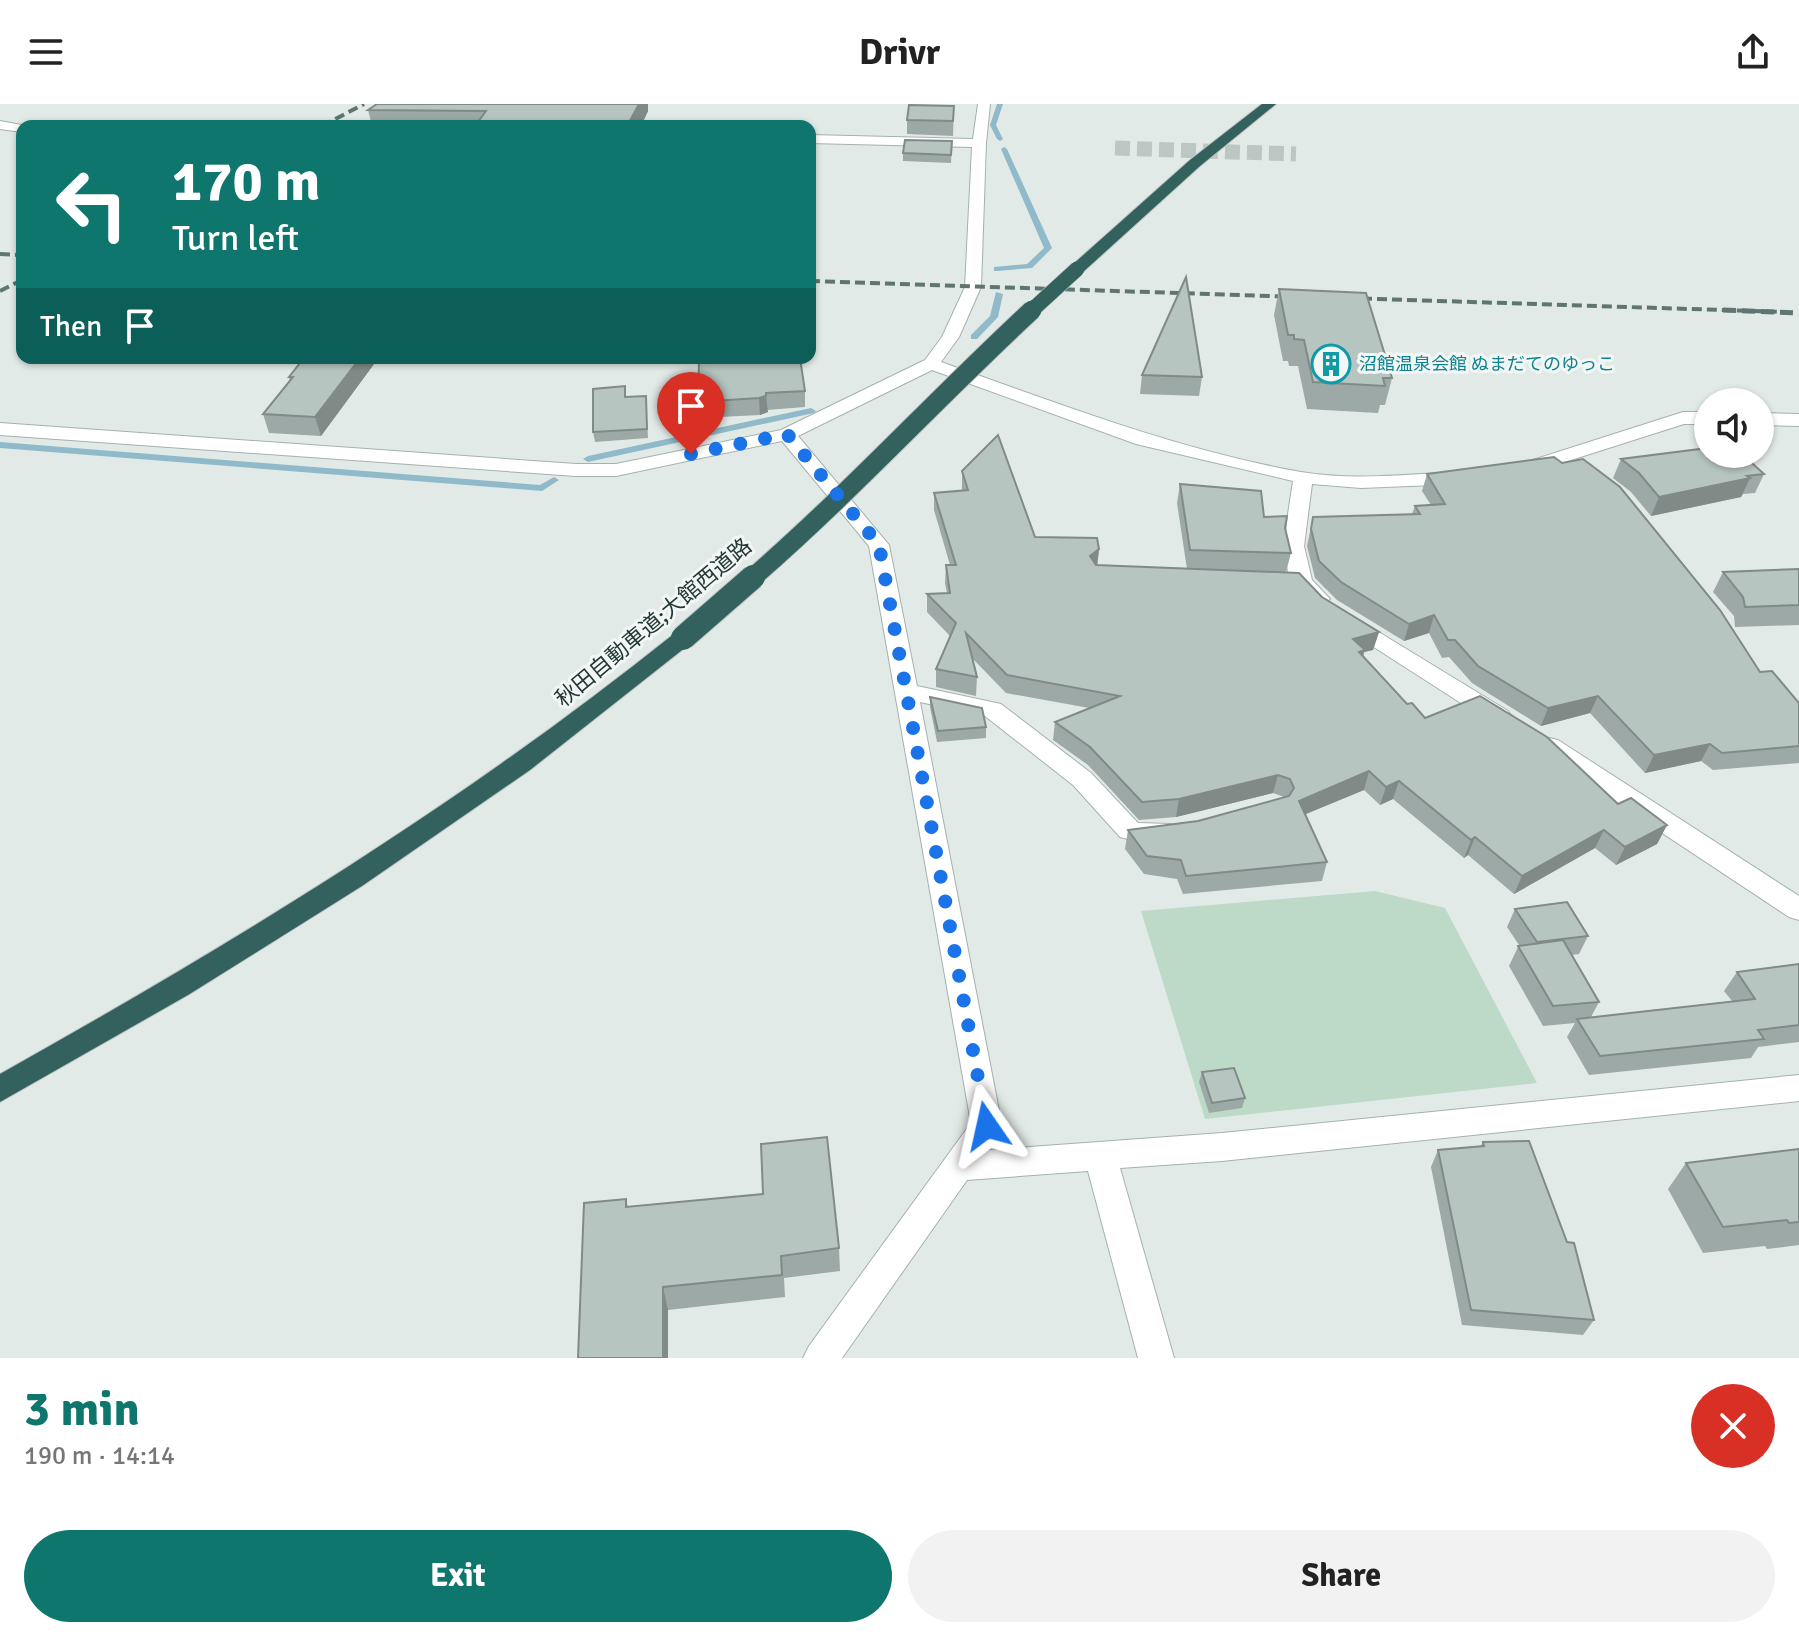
<!DOCTYPE html>
<meta charset="utf-8">
<style>
body{margin:0;font-family:Signika,"Noto Sans JP",sans-serif;background:#f2f2f2;color:#222;height:100vh;display:flex;flex-direction:column;font-size:30px;white-space:nowrap}
*{box-sizing:border-box;margin:0}
p{font-size:26px;color:#767676}
.icon{flex:none;width:44px;height:44px;fill:none;stroke:currentColor;stroke-width:2;stroke-linecap:round;stroke-linejoin:round}
.map{position:relative;height:1254px;overflow:hidden}
.panel{display:flex;flex-direction:column;background:#fff;flex:1}
.panel>*{flex:none}
.top-card{position:absolute;left:16px;top:16px;width:800px;height:244px;border-radius:16px;box-shadow:0 2px 6px #0004;background:#0f766e;color:#fff;overflow:hidden}
.buttons{position:absolute;left:1694px;top:284px;display:grid;gap:16px}
.buttons a{display:grid;place-items:center;width:80px;height:80px;border-radius:50%;background:#fff;box-shadow:0 2px 6px #0004;font-size:40px}
.pin{position:absolute;display:grid;place-items:center;width:68px;height:68px;color:#fff;margin:-82px -34px;border-radius:50% 50% 50% 0;rotate:-45deg;box-shadow:0 0 8px #0007}
.pin .icon{rotate:45deg}
.me{position:absolute;width:88px;margin:-44px;rotate:349deg;stroke-linejoin:round;filter:drop-shadow(0 0 6px #0008)}
.turn{display:flex;align-items:center;gap:28px;height:168px;padding:0 24px;font-size:36px}
.turn .icon{width:104px;height:104px;stroke-width:2.5}
.turn b{display:block;font-size:56px;line-height:68px}
.then{display:flex;align-items:center;height:76px;padding:0 24px;background:#0003;gap:16px;font-size:30px}
.round{display:grid;place-items:center;flex:none;width:84px;height:84px;border-radius:42px;background:#f2f2f2}
.headline{display:flex;align-items:center;justify-content:space-between;height:136px;padding:0 24px}
h1{font-size:48px;font-weight:700;line-height:60px;color:#0f766e}
.action{display:flex;gap:16px;margin-top:auto;padding:16px 24px}
.action a{flex:1;height:92px;border-radius:48px;background:#0f766e;color:#fff;font-size:32px;font-weight:700;line-height:92px;text-align:center}
.action a+a{background:#f2f2f2;color:#222}
header{display:flex;justify-content:space-between;align-items:center;height:104px;padding:0 24px;background:#fff;font-size:36px;font-weight:700}
.map>svg:first-child{display:block}
</style>
<header><svg class="icon" aria-label="menu" viewBox="0 0 24 24"><path d="M4 6h16M4 12h16M4 18h16"/></svg>Drivr<svg class="icon" aria-label="share" viewBox="0 0 24 24"><path d="M12 15V3M7 8l5-5 5 5M5 13v7h14v-7"/></svg></header>
<div class="map">
<svg width="1799" height="1254" viewBox="0 0 1799 1254">
<rect width="100%" height="100%" fill="#e2eae8"/>
<!-- green -->
<polygon fill="#bdd9c8" points="1375,787 1445,804 1537,979 1205,1015 1141,807"/>
<g fill="none" stroke-linecap="round" stroke-linejoin="round">
<!-- stream -->
<g fill="#90b9c9" fill-rule="evenodd">
<polygon points="997,0 1003,0 996,21 1003,35 1000,37 997,35 990,21"/>
<polygon points="1004,43 1007,45 1052,144 1032,164 997,167 994,167 994,163 1027,160 1044,144 1001,45"/>
<polygon points="996,188 1003,190 998,213 977,235 971,235 971,231 990,212"/>
<polygon points="811,304 816,307 814,309 588,358 583,355 588,352"/>
<polygon points="0,338 540,381 554,373 559,376 542,387 0,344"/>
</g>
<!-- minor-tunnel -->
<polyline stroke="#bcc7c4" stroke-width="15" stroke-dasharray="15 7" stroke-linecap="butt" points="1115,44 1296,50"/>
<defs>
<g id="minor">
<path d="M978,0H990L986,39L981,183L959,233L941,258C1060,300 1177,346 1301,368C1353,377 1407,370 1459,368L1469,374L1459,380L1361,384L1312,380L1304,442L1312,476L1330,495L1319,502C1270,489 1288,413 1293,377L1136,340L932,266L798,332L889,441L917,582L1001,600L1091,669L1138,719L1171,720L1175,727L1171,734L1144,739L1120,733L1073,681L985,612L920,598L1002,1022L988,1046L1222,1029L1799,971V997L1222,1057L1120,1064L1174,1254H1138L1088,1067L967,1076L842,1254H803L809,1242L971,1019L869,442L782,337L616,372H576L0,331V319L576,360H616L781,326L925,256L942,233L965,183L972,43L810,39V31L973,35Z"/>
<polygon points="0,17 27,22 22,22 22,28 0,25"/>
<polygon points="1683,308 1708,308 1708,320 1684,320 1527,370 1517,364 1520,360"/>
<polygon points="1760,309 1799,310 1799,322 1760,321"/>
<polygon points="1349,510 1508,607 1512,613 1508,619 1492,619 1341,522 1338,517 1341,512"/>
<polygon points="1549,634 1558,636 1799,792 1799,816 1789,813 1540,648 1537,642 1540,636"/>
</g>
<g id="highway">
<polygon points="1262,0 1276,0 1200,62 1083,168 1071,168 1071,162 1190,56"/>
<path d="M683,527L691,529L694,534L691,539L530,666L362,782L188,891L0,998V970C237,837 463,699 675,529Z"/>
</g>
</defs>
<!-- minor casing -->
<use href="#minor" stroke="#a5b1af" stroke-width="2"/>
<!-- highway casing -->
<use href="#highway" stroke="#bdc4c3" stroke-width="2"/>
<!-- minor -->
<use href="#minor" fill="#fff" fill-rule="evenodd"/>
<!-- highway -->
<use href="#highway" fill="#33625e" fill-rule="evenodd"/>
<!-- rail-far1 -->
<g stroke="#5e7572" stroke-width="4" stroke-dasharray="10 5" stroke-linecap="butt">
<polyline points="322,22 364,0"/>
<polyline points="0,150 22,151"/>
<polyline points="810,177 1299,193"/>
<polyline points="0,187 22,176"/>
<polyline points="1347,194 1784,208"/>
</g>
<!-- rail -->
<polyline stroke="#5e7572" stroke-width="5" stroke-dasharray="13 6" stroke-linecap="butt" points="1723,206 1799,209"/>
<defs>
<polyline id="highway-bridge-far2" points="1030,208 1077,165"/>
<path id="highway-bridge-far1" d="M751,475C849,390 937,294 1032,206"/>
<polyline id="highway-bridge" points="683,534 753,473"/>
</defs>
<!-- highway-bridge-far2 casing -->
<use href="#highway-bridge-far2" stroke="#bdc4c3" stroke-width="16" stroke-linecap="butt"/>
<!-- highway-bridge-far1 casing -->
<use href="#highway-bridge-far1" stroke="#bdc4c3" stroke-width="21" stroke-linecap="butt"/>
<!-- highway-bridge casing -->
<use href="#highway-bridge" stroke="#bdc4c3" stroke-width="26" stroke-linecap="butt"/>
<!-- highway-bridge-far2 -->
<use href="#highway-bridge-far2" stroke="#33625e" stroke-width="15"/>
<!-- highway-bridge-far1 -->
<use href="#highway-bridge-far1" stroke="#33625e" stroke-width="19"/>
<!-- highway-bridge -->
<use href="#highway-bridge" stroke="#33625e" stroke-width="24"/>
</g>
<!-- wall -->
<g fill="#9da9a6">
<polygon points="377,0 648,0 648,7 641,22 372,22 368,6"/>
<polygon points="954,2 953,32 907,30 907,16"/>
<polygon points="952,37 951,59 903,57 903,49"/>
<polygon points="1279,185 1392,274 1385,301 1380,301 1378,309 1307,305 1298,262 1289,262 1288,257 1283,257 1274,211"/>
<polygon points="699,254 805,287 805,303 767,306 768,308 760,311 700,314 698,298"/>
<polygon points="374,260 321,332 269,329 263,310 290,277 289,273"/>
<polygon points="1142,271 1202,273 1199,292 1140,290"/>
<polygon points="646,292 648,334 595,338 593,328 626,293"/>
<polygon points="1621,355 1764,370 1755,389 1743,390 1741,393 1651,412 1631,388 1613,374"/>
<polygon points="962,367 1035,433 1099,445 1097,461 1322,493 1379,528 1373,546 1364,548 1363,553 1407,600 1425,614 1667,721 1657,740 1616,761 1595,744 1514,790 1468,751 1464,754 1393,695 1380,701 1364,686 1305,710 1327,758 1322,777 1183,790 1177,775 1144,770 1125,745 1128,726 1198,717 1284,693 1273,689 1176,713 1139,716 1088,661 1053,636 1055,618 1089,604 1006,589 972,554 977,573 976,592 936,583 936,565 950,532 927,508 927,490 947,489 945,479 946,461 950,461 934,406 934,389 962,387"/>
<polygon points="1427,370 1760,568 1799,599 1799,659 1713,666 1701,657 1645,669 1590,609 1541,622 1472,579 1449,553 1442,554 1429,529 1404,537 1337,496 1315,474 1307,442 1313,413 1412,410 1415,402 1431,401 1422,387"/>
<polygon points="1180,380 1264,413 1291,449 1286,468 1187,465 1177,399"/>
<polygon points="1799,465 1799,521 1735,523 1734,512 1713,488 1723,468"/>
<polygon points="930,593 986,623 986,634 937,638 930,603"/>
<polygon points="1515,805 1588,832 1579,850 1572,851 1599,898 1591,913 1732,897 1724,887 1737,868 1799,860 1799,938 1758,943 1751,954 1589,971 1567,933 1575,919 1543,922 1509,862 1519,841 1507,823"/>
<polygon points="1202,968 1245,994 1242,1004 1209,1009 1199,978"/>
<polygon points="1483,1038 1594,1216 1583,1231 1462,1221 1431,1063 1438,1046 1480,1043"/>
<polygon points="1799,1045 1799,1141 1767,1145 1765,1142 1703,1149 1668,1085 1686,1059"/>
<polygon points="626,1095 628,1103 839,1144 840,1167 784,1174 785,1193 668,1206 578,1254"/>
</g>
<!-- shaded-wall -->
<g fill="#808a87">
<polygon points="639,0 648,0 648,7 641,22 627,22"/>
<polygon points="812,84 813,108 810,119 810,91"/>
<polygon points="360,254 372,254 374,260 321,332 315,313"/>
<polygon points="766,292 768,308 760,311 759,294"/>
<polygon points="1750,374 1741,393 1651,412 1659,393"/>
<polygon points="1099,445 1097,463 1090,452"/>
<polygon points="1434,511 1429,529 1404,537 1409,520"/>
<polygon points="1379,528 1373,546 1364,548 1360,564 1353,535"/>
<polygon points="1598,592 1590,609 1541,622 1548,604"/>
<polygon points="1710,640 1701,657 1645,669 1654,651"/>
<polygon points="1369,667 1364,686 1294,715 1299,697"/>
<polygon points="1278,671 1273,689 1176,713 1179,695"/>
<polygon points="1399,677 1393,695 1380,701 1386,683"/>
<polygon points="1667,721 1657,740 1616,761 1625,743"/>
<polygon points="1604,726 1595,744 1514,790 1522,772"/>
<polygon points="1475,733 1468,751 1464,754 1471,736"/>
<polygon points="663,1183 668,1206 668,1254 663,1254"/>
</g>
<!-- building -->
<g fill="#b7c5c1" stroke="#808a87" stroke-width="2">
<polygon points="377,0 639,0 627,22 475,22 486,7 368,6"/>
<polygon points="909,1 954,2 953,17 907,16"/>
<polygon points="905,36 952,37 951,51 903,49"/>
<polygon points="1186,173 1202,273 1142,271"/>
<polygon points="1279,185 1366,189 1392,274 1383,274 1385,282 1313,278 1304,236 1294,235 1294,231 1288,231"/>
<polygon points="304,254 360,254 315,313 263,310 293,273 289,273"/>
<polygon points="699,254 800,254 805,287 766,289 766,292 759,294 698,298"/>
<polygon points="625,282 625,293 646,292 647,325 593,328 593,285"/>
<polygon points="998,331 1035,433 1097,434 1099,445 1090,452 1096,461 1299,469 1322,493 1379,528 1353,535 1365,546 1359,548 1407,600 1412,599 1425,614 1480,592 1547,633 1618,700 1631,694 1667,721 1625,743 1604,726 1522,772 1475,733 1471,736 1399,677 1386,683 1369,667 1299,697 1327,758 1186,772 1181,756 1147,752 1128,726 1198,717 1289,692 1294,684 1290,675 1278,671 1179,695 1142,698 1090,643 1055,618 1120,592 1007,571 966,529 977,573 936,565 956,519 927,490 950,489 946,461 956,461 934,389 968,386 962,367"/>
<polygon points="1708,344 1708,350 1742,350 1764,370 1747,372 1750,374 1659,393 1639,369 1621,355"/>
<polygon points="1554,353 1562,359 1583,355 1620,383 1720,506 1760,568 1772,567 1799,599 1799,642 1722,649 1710,640 1654,651 1598,592 1548,604 1478,562 1455,536 1448,536 1434,511 1409,520 1341,478 1319,457 1311,425 1313,413 1420,410 1415,402 1445,400 1427,370"/>
<polygon points="1180,380 1261,387 1264,413 1287,412 1285,424 1291,449 1190,446"/>
<polygon points="1799,465 1799,501 1745,503 1743,493 1723,468"/>
<polygon points="930,593 982,604 986,623 938,627"/>
<polygon points="1567,798 1588,832 1537,838 1515,805"/>
<polygon points="1563,836 1599,898 1553,902 1518,842"/>
<polygon points="1799,860 1799,921 1758,926 1764,935 1600,952 1577,915 1755,895 1737,868"/>
<polygon points="1234,964 1245,994 1212,999 1202,968"/>
<polygon points="827,1033 839,1144 781,1152 782,1171 663,1183 663,1254 578,1254 584,1099 626,1095 626,1103 763,1090 761,1040"/>
<polygon points="1529,1037 1567,1138 1574,1139 1594,1216 1471,1206 1438,1046 1484,1042 1483,1038"/>
<polygon points="1799,1045 1799,1118 1789,1119 1787,1116 1723,1123 1686,1059"/>
</g>
<g fill="none" stroke-linecap="round" stroke-linejoin="round">
<!-- route -->
<polyline stroke="#1a73e8" stroke-width="14" stroke-dasharray="0 25.2" points="691,350 787,330 879,441 987,1022"/>
</g>
<!-- icons -->
<defs>
<symbol id="building-ring" viewBox="-11 -11 22 22"><circle r="9.5" fill="#f2f7f5" stroke="#0f9aa8" stroke-width="1.5"/><path d="M-4-6H4V6H1V3H-1V6H-4ZM-2.5-4.3h1.7v1.8h-1.7ZM.8-4.3h1.7v1.8H.8ZM-2.5-1h1.7V.8h-1.7ZM.8-1h1.7V.8H.8Z" fill="#0f9aa8"/></symbol>
</defs>
<g fill-rule="evenodd">
<use href="#building-ring" x="1309" y="238" width="44" height="44"/>
</g>
<g text-anchor="middle" stroke-width="6" stroke-linejoin="round" paint-order="stroke">
<!-- far-culture labels -->
<g font-size="18" fill="#0d838f" stroke="#f2f7f5" text-anchor="start">
<text x="1359" y="266">沼館温泉会館 ぬまだてのゆっこ</text>
</g>
<!-- street labels -->
<g font-size="22" fill="#243936" stroke="#f2f7f5">
<text transform="translate(653 518) rotate(-40)" y="8">秋田自動車道;大館西道路</text>
</g>
</g>
</svg>
<div class="buttons">
<a><svg class="icon" aria-label="sound" viewBox="0 0 24 24"><path d="M4 9h4l5-4v14l-5-4H4zM17 9q2 3 0 6"/></svg></a>
</div>
<div class="pin" style="left:691px;top:350px;background:#d93025"><svg class="icon" aria-label="arrive" viewBox="0 0 24 24"><path d="M6 21V4h12l-3 4 3 4H6"/></svg></div>
<svg class="me" style="left:987px;top:1022px" viewBox="-20 -20 40 40"><path d="M0-17L14 15 0 8-14 15z" fill="#1a73e8" stroke="#fff" stroke-width="4"/></svg>
<div class="top-card">
<div class="turn"><svg class="icon" aria-label="left" viewBox="0 0 24 24"><path d="M17 20v-9H6M10 6l-5 5 5 5"/></svg><div><b>170 m</b>Turn left</div></div>
<div class="then">Then<svg class="icon" aria-label="arrive" viewBox="0 0 24 24"><path d="M6 21V4h12l-3 4 3 4H6"/></svg></div>
</div>
</div>
<section class="panel">
<div class="headline"><div><h1>3 min</h1><p>190 m · 14:14</p></div><a class="round" style="background:#d93025;color:#fff"><svg class="icon" aria-label="close" viewBox="0 0 24 24"><path d="M6 6l12 12M18 6L6 18"/></svg></a></div>
<div class="action"><a>Exit</a><a>Share</a></div>
</section>
